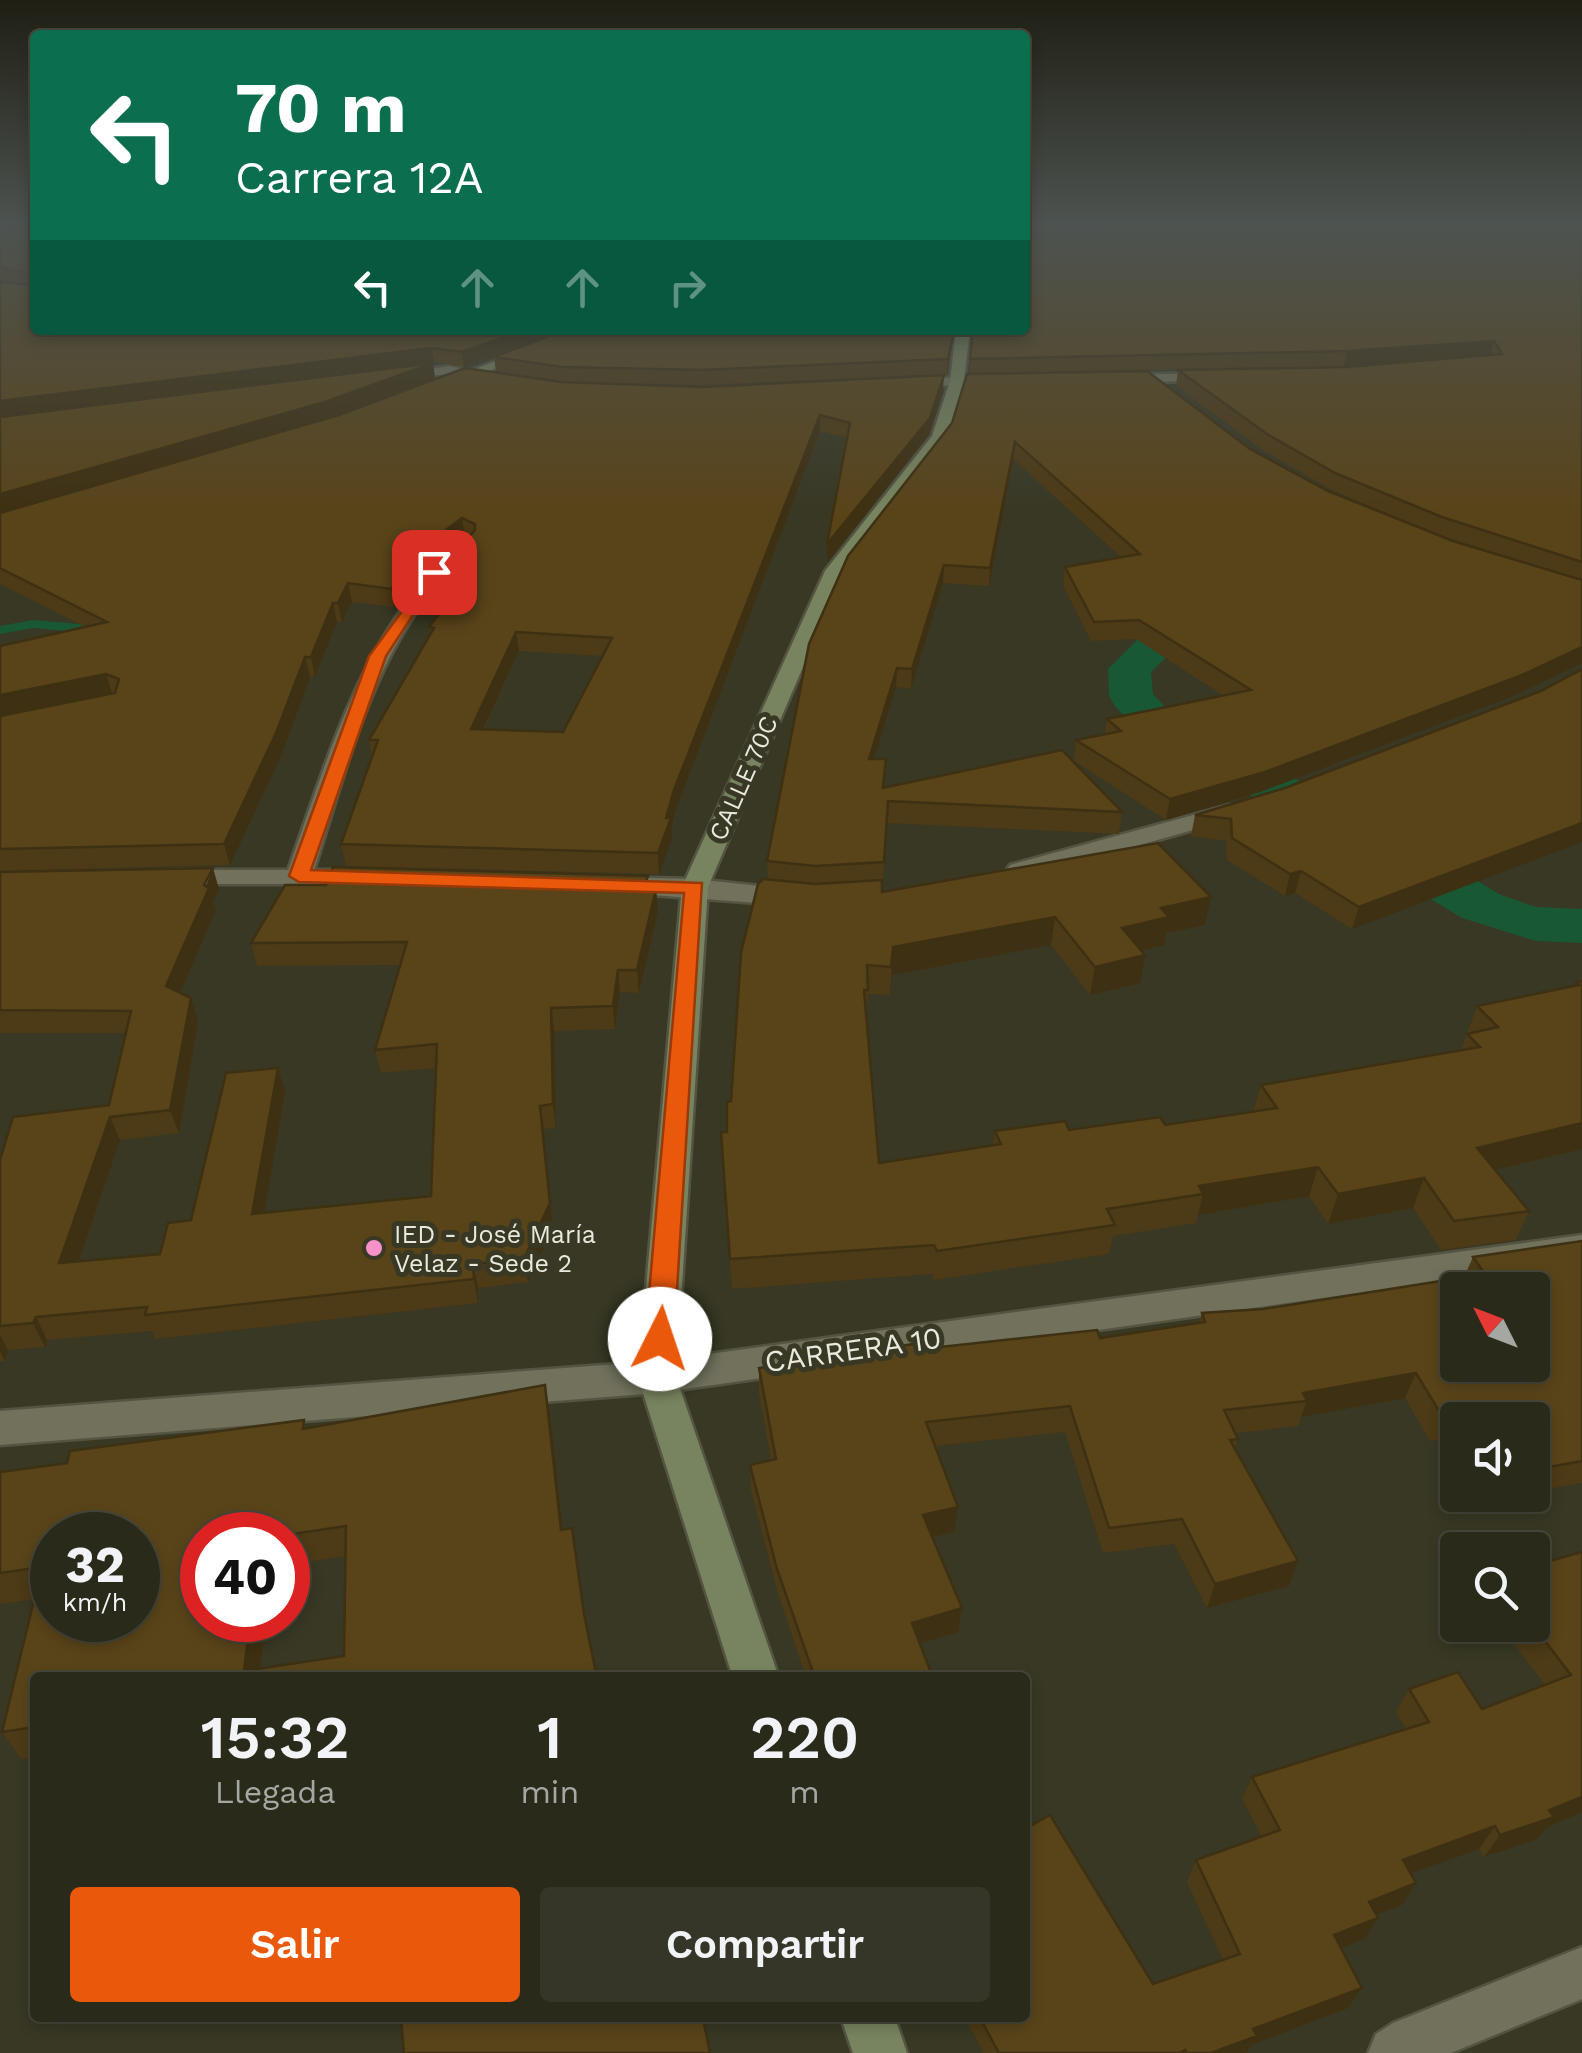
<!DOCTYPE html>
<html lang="es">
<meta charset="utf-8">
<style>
body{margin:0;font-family:"Work Sans",sans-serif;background:#363628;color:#f1f3f6;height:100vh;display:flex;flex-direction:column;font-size:38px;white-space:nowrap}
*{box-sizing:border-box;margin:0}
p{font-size:32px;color:#a5a7a3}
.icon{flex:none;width:55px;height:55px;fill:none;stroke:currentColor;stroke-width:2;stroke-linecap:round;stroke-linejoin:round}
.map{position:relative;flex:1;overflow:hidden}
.panel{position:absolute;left:30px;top:1672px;width:1000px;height:350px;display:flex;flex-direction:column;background:#2a2a1b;border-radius:10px;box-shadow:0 5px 15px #0003,0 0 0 2px #46463a}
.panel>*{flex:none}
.guide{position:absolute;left:30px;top:30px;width:1000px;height:305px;border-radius:10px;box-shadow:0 5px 15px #0003,0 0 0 2px #46463a;background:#0b6e4f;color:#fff;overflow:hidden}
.needle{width:65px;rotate:312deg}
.controls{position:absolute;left:1440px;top:1272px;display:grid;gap:20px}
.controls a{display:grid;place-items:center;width:110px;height:110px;border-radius:10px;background:#2a2a1b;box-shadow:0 5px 15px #0003,0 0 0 2px #46463a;font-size:50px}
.speed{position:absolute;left:30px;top:1512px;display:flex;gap:20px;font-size:50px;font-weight:700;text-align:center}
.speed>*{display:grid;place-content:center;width:130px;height:130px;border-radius:50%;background:#2a2a1b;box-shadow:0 5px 15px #0003,0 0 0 2px #46463a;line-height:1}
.speed small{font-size:25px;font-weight:400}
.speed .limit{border:15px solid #d22;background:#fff;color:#111}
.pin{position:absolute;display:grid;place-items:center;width:85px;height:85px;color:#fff;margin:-42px;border-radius:20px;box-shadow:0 5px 15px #0006}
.me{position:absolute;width:110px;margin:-55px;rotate:4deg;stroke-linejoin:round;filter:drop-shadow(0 0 8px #0008)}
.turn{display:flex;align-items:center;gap:35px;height:210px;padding:0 40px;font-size:45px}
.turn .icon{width:130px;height:130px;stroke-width:2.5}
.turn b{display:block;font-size:70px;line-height:85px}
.lanes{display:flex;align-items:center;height:95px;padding:0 40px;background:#0003;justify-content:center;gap:50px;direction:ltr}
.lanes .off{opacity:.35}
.eta{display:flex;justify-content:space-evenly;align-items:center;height:170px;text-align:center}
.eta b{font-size:60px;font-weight:600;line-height:70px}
.button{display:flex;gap:20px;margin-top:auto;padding:20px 40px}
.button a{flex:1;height:115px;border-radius:10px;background:#ea580c;color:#fff;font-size:40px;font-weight:600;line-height:115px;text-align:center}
.button a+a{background:#363628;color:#f1f3f6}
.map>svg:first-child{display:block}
</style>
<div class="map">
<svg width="1582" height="2053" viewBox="0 0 1582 2053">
<rect width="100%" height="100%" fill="#383824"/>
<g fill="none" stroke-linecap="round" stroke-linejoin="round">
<!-- stream -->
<polygon fill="#195835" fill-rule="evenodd" points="33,620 102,626 108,630 102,634 33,628 0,634 0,626"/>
<!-- canal -->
<polygon fill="#195835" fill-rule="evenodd" points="1223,607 1237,610 1243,619 1237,628 1172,652 1151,672 1153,694 1171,713 1210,739 1340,800 1501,895 1536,907 1582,909 1582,943 1536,941 1462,918 1304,822 1177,759 1139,733 1115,706 1109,696 1108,669 1143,634"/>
<defs>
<g id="street">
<polygon points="450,366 505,378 498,382 450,374 395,379 388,375"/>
<polygon points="1216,373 1221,374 1221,380 1117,383 1110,379 1117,375"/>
<polygon points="1006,376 1011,377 1011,383 902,387 895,383 902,379"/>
<path d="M459,541L475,545C456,569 433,588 415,614C364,690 342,784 314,870H367L380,878L376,884H169L165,878L169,872L178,870H288C332,746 362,635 459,541Z"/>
<polygon points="1230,805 1242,812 1239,817 1019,879 1006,871 1010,865"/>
<polygon points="608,877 695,879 796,890 809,898 796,906 599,891 595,885 599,879"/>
<polygon points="1582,1235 1582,1261 657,1393 0,1445 0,1411 657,1361"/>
<polygon points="1582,1947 1582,1999 1451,2053 1368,2053 1376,2034 1393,2023"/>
</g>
<g id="secondary">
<polygon points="575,330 595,330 446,388 434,385"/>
<polygon points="956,330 970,330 964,381 948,437 844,572 708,887 676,1377 779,1678 733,1678 638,1377 682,887 825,571 932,436 950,381"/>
<polygon points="841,2018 895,2018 907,2053 853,2053"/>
</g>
</defs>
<!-- street casing -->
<use href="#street" stroke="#545442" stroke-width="5"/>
<!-- secondary casing -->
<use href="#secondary" stroke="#545442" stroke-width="5"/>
<!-- street -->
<use href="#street" fill="#71715c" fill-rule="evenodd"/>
<!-- secondary -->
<use href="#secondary" fill="#78845f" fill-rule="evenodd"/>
</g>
<!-- wall -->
<g fill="#4d3a16" fill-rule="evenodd">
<path d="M0,224H35V330H955L947,374L703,385L563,382L496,372L494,357L564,330L464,367L434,362L75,408L435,378L328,417L561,382L702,387L943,390L929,434L827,562V544L847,438L820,431L675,812L672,825V839L659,874L346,866L341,844L372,757L369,740L430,634L429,627L440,613L422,611L419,592L468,537L465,536L433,560L394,607L352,602L342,622H337L315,676L310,677L282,754L230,865L0,871V646L85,627L0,584V282L25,285L0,280V282ZM519,651L603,656L563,732L484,729Z"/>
<polygon points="1025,224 1107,224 1026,237 1582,224 1582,663 1516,695 1260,792 1166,820 1074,761 1076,740 1105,734 1107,719 1224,696 1136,639 1091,641 1063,585 1065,567 1121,557 1013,459 989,586 943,583 911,689 896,687 874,759 884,788 1122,812 1119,834 887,823 882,892 1205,925 1166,933 1164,945 1142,950 1140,983 1090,995 1051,945 892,975 890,995 868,994 866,1019 879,1163 993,1146 995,1131 1165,1125 1253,1112 1261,1085 1461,1050 1477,1006 1575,986 1576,982 1582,981 1582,1149 1495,1170 1529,1211 1516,1240 1441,1250 1413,1208 1328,1224 1309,1196 1198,1215 1196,1223 1113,1236 1109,1254 934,1280 932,1274 732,1289 721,1132 727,1132 768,879 767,861 952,423 1250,449 1328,491 1430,532 1332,490 1264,451 1176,386 1178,370 1344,366 969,374 973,330 972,330 1025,330"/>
<polygon points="1541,691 1352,929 1295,893 1285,896 1227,860 1226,841 1191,836 1195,815 1285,788"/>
<polygon points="0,872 219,889 213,902 216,910 180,993 191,998 198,1021 179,1133 120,1140 79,1261 160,1254 191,1220 278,1068 285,1091 264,1213 431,1196 436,1068 381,1073 375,1050 400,965 257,966 251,943 656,889 658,911 639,993 620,992 615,1029 554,1031 556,1128 543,1129 553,1226 528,1282 478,1288 478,1303 155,1339 152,1331 47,1340 45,1347 8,1350 5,1361 0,1361 0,1160 109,1105 125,1033 0,1033"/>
<polygon points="1582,1241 1582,1483 1532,1492 1532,1420 1458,1420 1458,1437 1430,1441 1405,1398 1301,1417 1298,1426 1235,1433 1238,1439 1235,1449 1298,1561 1289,1586 1207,1608 1174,1544 1103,1553 1065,1432 935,1446 954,1532 932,1537 958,1632 920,1644 933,1678 806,1678 778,1593 751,1490 750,1465 771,1460 759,1393 759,1368 922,1349 1100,1338 1199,1323 1202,1313 1263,1309 1464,1277 1473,1257"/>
<path d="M550,1414L563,1530L572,1528L587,1628L597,1678H35V1757L21,1759L2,1732L34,1599L0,1604V1472L67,1463L304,1420L306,1428ZM202,1535H288V1565L345,1556L344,1656L260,1668L266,1620H202Z"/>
<polygon points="1582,1552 1582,1812 1547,1827 1537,1839 1484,1857 1479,1849 1411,1873 1402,1905 1376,1915 1364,1939 1341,1948 1362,1988 1348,2008 1251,2045 1246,2053 984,2053 965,2018 1025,2018 1153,1984 1223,1960 1187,1882 1196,1860 1262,1837 1242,1799 1252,1777 1406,1729 1396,1712 1409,1689 1482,1709 1545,1685 1500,1625 1532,1625"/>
</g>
<!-- shaded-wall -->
<g fill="#3e3012">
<polygon points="1033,224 1107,224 1025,237 1026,225"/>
<polygon points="524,330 565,330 464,367 462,352"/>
<polygon points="954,330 955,330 947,374 948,359"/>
<polygon points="1494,341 1490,355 1344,366 1347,351"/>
<polygon points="431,348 434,362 0,417 0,401"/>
<polygon points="433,363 435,378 328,417 0,513 0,494"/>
<polygon points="944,375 943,390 929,434 827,562 827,544"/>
<polygon points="820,415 820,431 675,812 672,825 672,839 659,874 658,853 674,790"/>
<polygon points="1015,442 1013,459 989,586 990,568"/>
<polygon points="462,518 465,536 433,560 394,607 391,589 430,542"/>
<polygon points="944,565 943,583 911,689 912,669"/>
<polygon points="348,583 352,602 342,622 338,603"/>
<polygon points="333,603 337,622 315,676 311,657"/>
<polygon points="516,632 519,651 474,749 471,729"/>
<polygon points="1582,647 1582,663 1516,695 1260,792 1166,820 1170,799"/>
<polygon points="305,657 310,677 282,754 230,865 224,844"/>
<polygon points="897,668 896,687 868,779 869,759"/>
<polygon points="106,674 112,693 0,717 0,695"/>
<polygon points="1582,823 1582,842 1352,929 1359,907"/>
<polygon points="213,868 219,889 213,902 216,910 173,1009 166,986"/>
<polygon points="1301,871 1295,893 1285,896 1290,874"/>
<polygon points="656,889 658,911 639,993 637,970"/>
<polygon points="1211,897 1205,925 1166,933 1164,945 1117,956 1122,928 1161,908"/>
<polygon points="1055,917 1051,945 892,975 890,995 893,947"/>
<polygon points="1145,955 1140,983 1090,995 1095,967"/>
<polygon points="618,970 620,992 615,1029 613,1006"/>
<polygon points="191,998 198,1021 179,1133 170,1110"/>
<polygon points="551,1008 554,1031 556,1128 553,1104"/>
<polygon points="278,1068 285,1091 260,1238 252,1214"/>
<polygon points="540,1106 553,1226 528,1282 524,1259"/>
<polygon points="110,1117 120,1140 70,1287 59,1263"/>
<polygon points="1582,1123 1582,1149 1465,1177 1477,1148"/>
<polygon points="1318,1167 1309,1196 1198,1215 1203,1194 1199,1186"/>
<polygon points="1424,1178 1413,1208 1328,1224 1338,1194"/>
<polygon points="473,1264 478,1288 478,1303 474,1279"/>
<polygon points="36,1317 47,1340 45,1347 33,1323"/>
<polygon points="0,1335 8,1350 5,1361 0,1351"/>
<polygon points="1416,1373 1405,1398 1301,1417 1307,1401 1303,1393"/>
<polygon points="545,1385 550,1414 566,1559 561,1530"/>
<polygon points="958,1507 954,1532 920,1540 923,1515"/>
<polygon points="1298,1561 1289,1586 1207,1608 1215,1584"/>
<polygon points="962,1608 958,1632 909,1647 912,1623"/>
<polygon points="250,1620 266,1620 259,1678 244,1671"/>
<polygon points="1582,1797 1582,1812 1547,1827 1537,1839 1484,1857 1500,1835 1549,1810"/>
<polygon points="1495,1826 1479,1849 1389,1881 1403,1860"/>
<polygon points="1416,1883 1402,1905 1355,1923 1369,1902"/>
<polygon points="1378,1918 1364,1939 1321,1956 1334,1935"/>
<polygon points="1362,1988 1348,2008 1251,2045 1246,2053 1211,2053 1253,2029"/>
</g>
<!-- building -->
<g fill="#59441a" stroke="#3e3012" stroke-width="2.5" fill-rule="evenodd">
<polygon points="35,224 35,330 524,330 462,352 431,348 0,401 0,282 31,285 35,274 0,268 0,230 31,232"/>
<polygon points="1120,224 1582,224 1582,562 1442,517 1335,473 1267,434 1178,370 1348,367 1502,354 1494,341 1347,351 970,359 973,330 1025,330 1025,237 1111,227"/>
<polygon points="565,330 954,330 948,359 702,370 562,367 494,357"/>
<polygon points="433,363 325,402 0,494 0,417"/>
<path d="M465,368L561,382L702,387L944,375L930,418L827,544L850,423L820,415L674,790L666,818H671L658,853L341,844L378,740H369L434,628L429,627L452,596L419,592L475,530V524L462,518L430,542L391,589L348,583L338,603H333L311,657H305L276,733L224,844L0,849V716L115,693L119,679L106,674L0,695V646L107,622L0,568V513L339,415ZM516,632L612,638L563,732L471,729Z"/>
<polygon points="1147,371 1250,449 1328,491 1453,541 1582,580 1582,647 1522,675 1265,772 1170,799 1076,740 1121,731 1107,719 1251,690 1139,620 1094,622 1065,567 1140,554 1015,442 990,568 944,565 912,669 897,668 869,759 886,759 883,788 1062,750 1122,812 888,801 884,862 815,866 767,861 809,644 848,556 952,423 967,374"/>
<polygon points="1582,669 1582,823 1359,907 1301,871 1290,874 1232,838 1231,819 1195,815 1285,788 1541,691"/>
<polygon points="1158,843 1211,897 1161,908 1169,917 1122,928 1145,955 1095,967 1055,917 893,947 891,967 867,965 868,990 864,990 879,1163 1001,1144 995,1131 1065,1121 1069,1130 1160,1117 1165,1125 1277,1108 1261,1085 1480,1047 1467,1034 1498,1027 1477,1006 1579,985 1576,982 1582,981 1582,1123 1477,1148 1529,1211 1454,1221 1424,1178 1338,1194 1318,1167 1199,1186 1203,1194 1107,1209 1115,1225 937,1251 934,1245 730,1259 721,1132 727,1132 727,1102 731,1101 741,953 758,884 763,879 816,884 882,880 882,892"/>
<polygon points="333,867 648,876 643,889 656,889 637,970 618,970 613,1006 551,1008 553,1104 540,1106 550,1203 524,1259 473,1264 474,1279 145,1315 147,1307 36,1317 33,1323 0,1326 0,1160 13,1117 109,1105 131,1011 0,1010 0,872 213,868 204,885 209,888 166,986 191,998 170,1110 110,1117 59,1263 160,1254 168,1223 191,1220 226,1073 278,1068 252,1214 431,1196 437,1044 375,1050 407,942 251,943 285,885 326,885"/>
<path d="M1582,1241V1461L1532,1470V1420H1488L1482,1411L1442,1416L1416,1373L1303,1393L1307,1401L1224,1410L1238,1439L1230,1440L1298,1561L1215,1584L1182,1519L1109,1528L1070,1406L926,1422L958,1507L923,1515L962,1608L912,1623L933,1678H815L777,1569L750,1465L776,1459L759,1368L920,1343L922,1349L1097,1330L1100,1338L1205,1322L1202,1313L1263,1309L1485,1274L1473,1257ZM1458,1290H1532V1365H1458Z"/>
<path d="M545,1385L561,1530L572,1528L584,1614L597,1678H35V1727L2,1732L42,1567L0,1573V1472L67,1463L70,1451L304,1420L303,1429ZM346,1526L344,1656L244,1671L250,1620H202V1535H286ZM52,1535H138V1620H52Z"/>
<polygon points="1582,1552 1582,1797 1549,1810 1554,1817 1500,1835 1495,1826 1403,1860 1416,1883 1369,1902 1378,1918 1334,1935 1362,1988 1253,2029 1257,2036 1211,2053 1187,2053 1185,2050 1180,2053 999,2053 980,2018 1025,2018 1025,1829 1050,1815 1153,1984 1240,1954 1196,1860 1280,1830 1252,1777 1429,1722 1409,1689 1458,1672 1482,1709 1571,1675 1532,1624 1532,1566"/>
<polygon points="401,2018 703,2018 710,2053 404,2053"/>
</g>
<!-- sky -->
<linearGradient id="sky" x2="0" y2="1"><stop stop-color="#1f1f14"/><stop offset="0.44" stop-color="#4d5350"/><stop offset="1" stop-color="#4d5350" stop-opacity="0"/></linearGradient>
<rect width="1582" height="511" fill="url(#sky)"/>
<!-- route -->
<polygon fill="#ea580c" stroke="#983908" stroke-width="2.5" points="434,568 441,572 386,656 311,870 702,883 674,1339 670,1347 649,1347 645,1339 684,893 299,882 289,876 369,656"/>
<!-- markers -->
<circle fill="#f890ca" stroke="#383824" stroke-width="4" cx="374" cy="1248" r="10"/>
<g text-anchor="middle" stroke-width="10" stroke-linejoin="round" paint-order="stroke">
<!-- street labels -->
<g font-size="25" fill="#e9e9dd" stroke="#383824">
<text transform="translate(743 778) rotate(-66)" y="9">CALLE 70C</text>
</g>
<!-- poi labels -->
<g font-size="25" fill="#e9e9dd" stroke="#383824" text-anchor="start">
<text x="394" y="1243">IED - José María<tspan x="394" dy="29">Velaz - Sede 2</tspan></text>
</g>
<!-- near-street labels -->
<g font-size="30" fill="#e9e9dd" stroke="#383824">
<text transform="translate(853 1350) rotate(-8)" y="10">CARRERA 10</text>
</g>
</g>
</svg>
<div class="controls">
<a><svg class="needle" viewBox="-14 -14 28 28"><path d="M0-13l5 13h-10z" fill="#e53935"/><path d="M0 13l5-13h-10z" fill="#a5a7a3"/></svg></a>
<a><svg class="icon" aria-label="sound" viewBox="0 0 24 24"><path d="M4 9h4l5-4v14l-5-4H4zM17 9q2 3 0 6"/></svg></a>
<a><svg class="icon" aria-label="search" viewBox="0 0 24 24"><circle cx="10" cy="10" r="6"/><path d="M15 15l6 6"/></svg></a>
</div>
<div class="speed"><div>32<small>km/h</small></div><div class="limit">40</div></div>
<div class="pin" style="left:434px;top:572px;background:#d93025"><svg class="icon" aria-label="arrive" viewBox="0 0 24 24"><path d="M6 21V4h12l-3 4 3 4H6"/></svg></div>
<svg class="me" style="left:660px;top:1339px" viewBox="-20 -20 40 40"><circle r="19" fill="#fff"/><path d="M0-13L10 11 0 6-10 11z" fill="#ea580c"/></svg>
<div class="guide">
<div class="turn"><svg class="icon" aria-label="left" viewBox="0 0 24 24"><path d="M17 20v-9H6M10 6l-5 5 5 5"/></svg><div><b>70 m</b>Carrera 12A</div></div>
<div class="lanes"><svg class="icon" aria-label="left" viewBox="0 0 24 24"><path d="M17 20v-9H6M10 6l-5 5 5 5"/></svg><svg class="icon off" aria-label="ahead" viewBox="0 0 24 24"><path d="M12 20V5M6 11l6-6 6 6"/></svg><svg class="icon off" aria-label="ahead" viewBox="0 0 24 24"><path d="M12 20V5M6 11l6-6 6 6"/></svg><svg class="icon off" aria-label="right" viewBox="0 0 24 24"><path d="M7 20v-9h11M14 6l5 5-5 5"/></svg></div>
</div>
<section class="panel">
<div class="eta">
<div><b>15:32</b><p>Llegada</p></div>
<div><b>1</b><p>min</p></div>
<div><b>220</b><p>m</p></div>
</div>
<div class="button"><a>Salir</a><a>Compartir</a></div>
</section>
</div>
